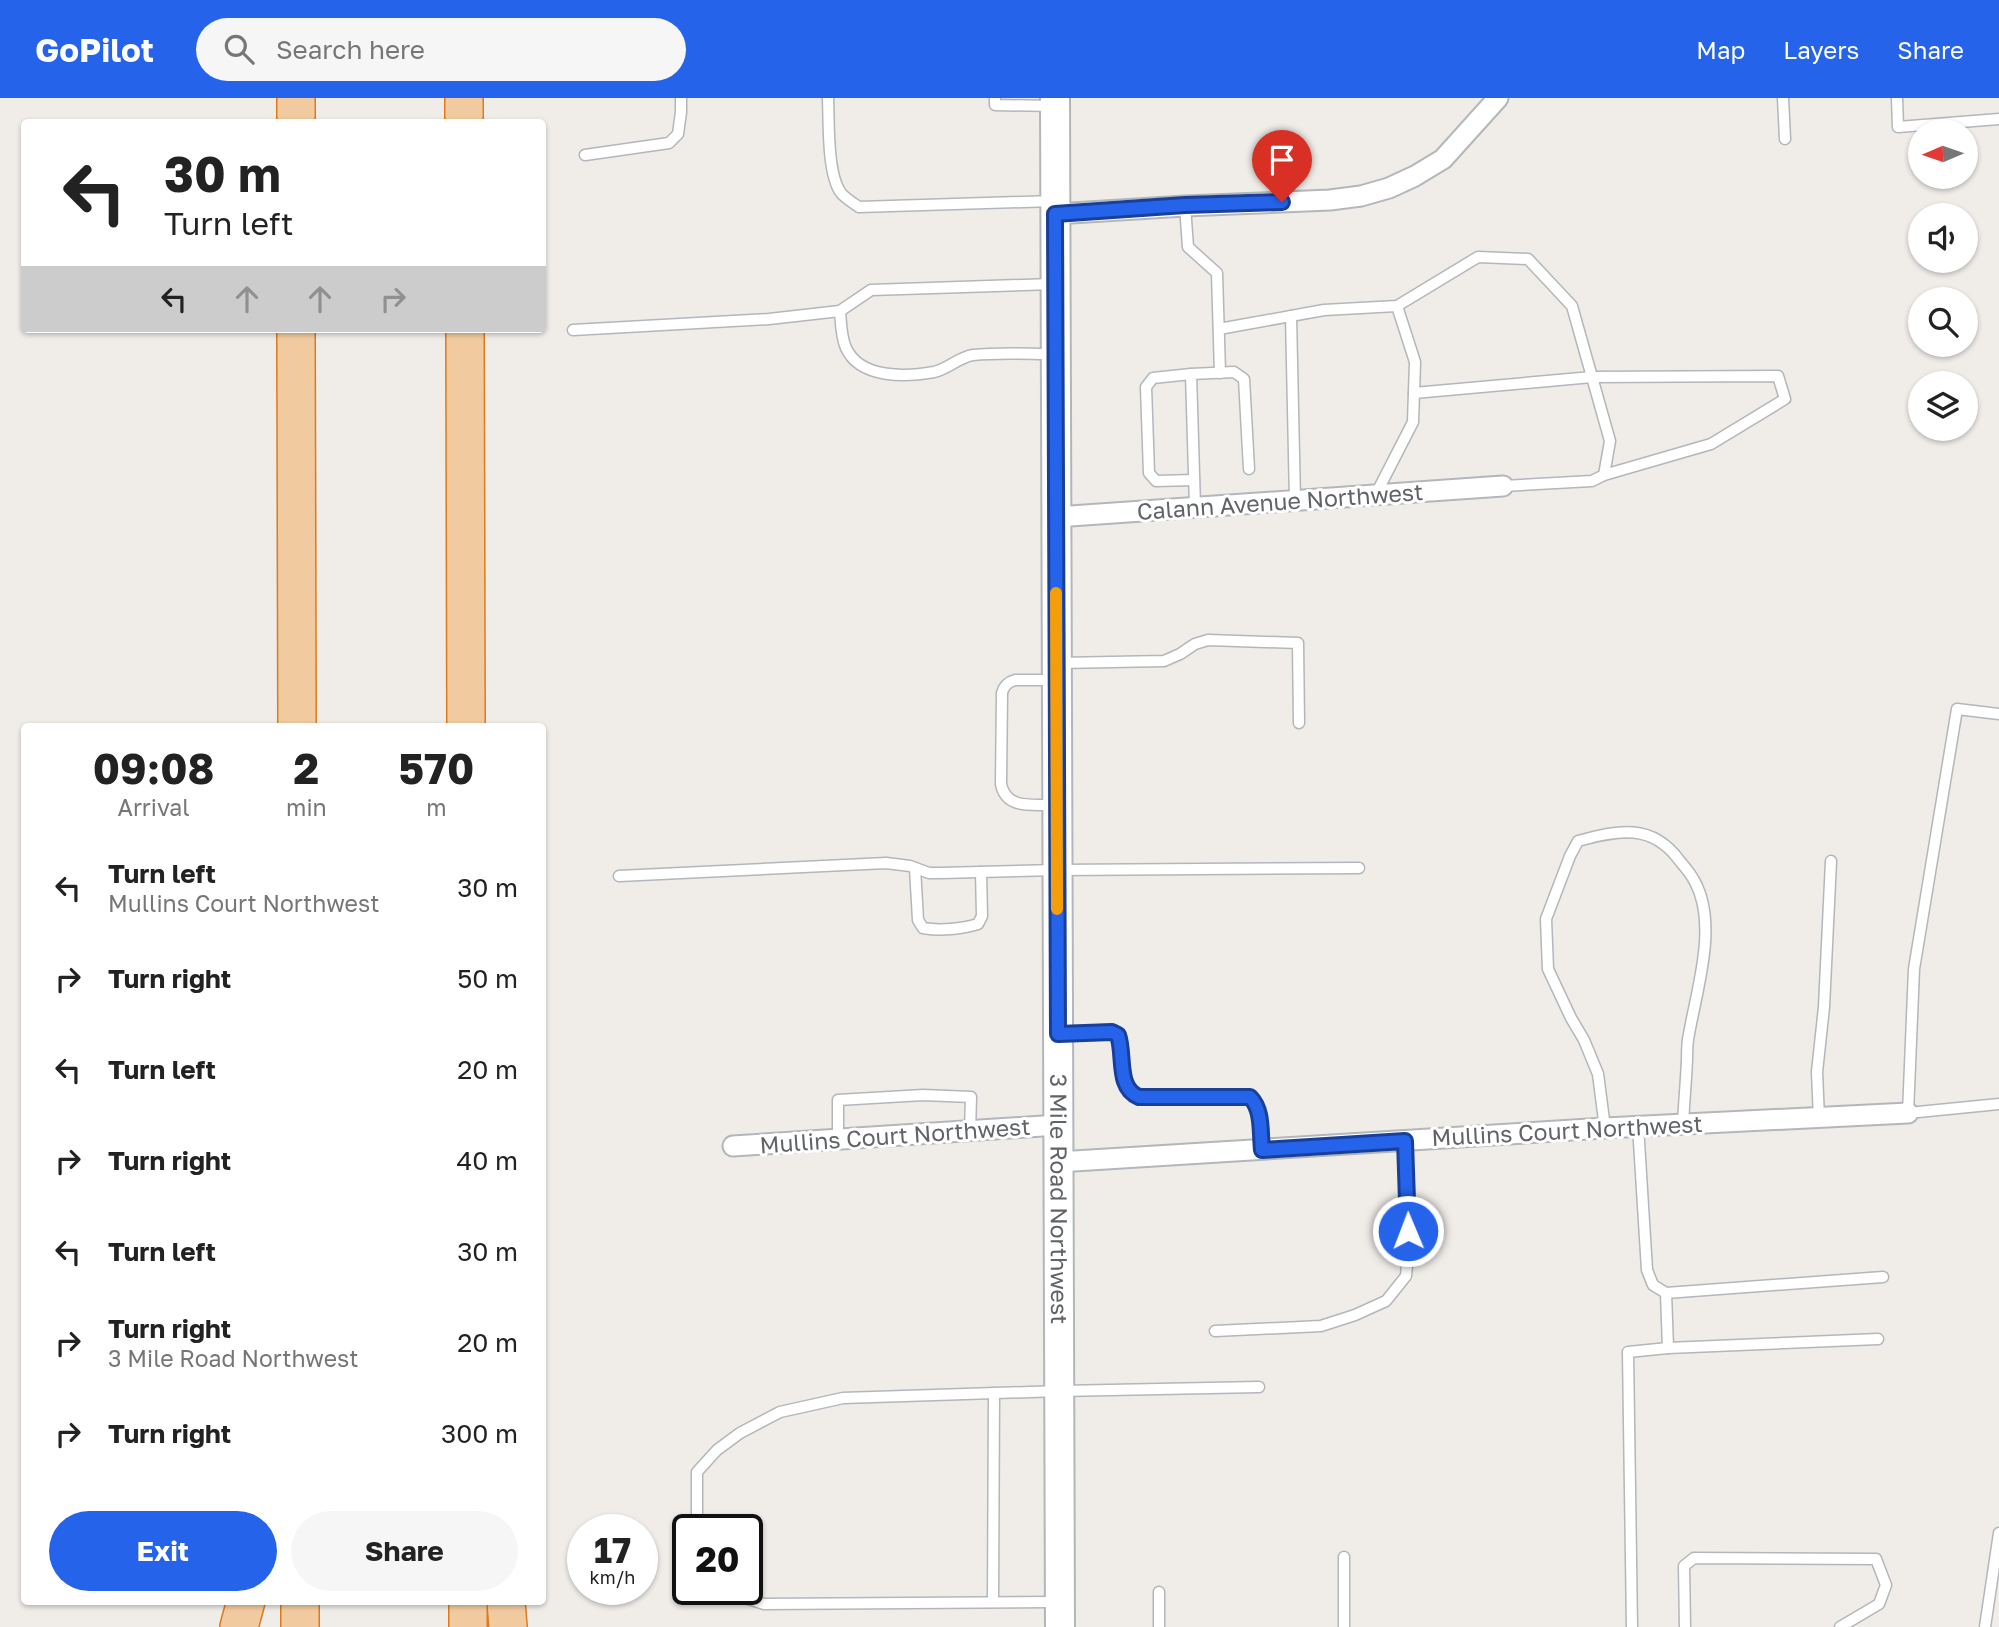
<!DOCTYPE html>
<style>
body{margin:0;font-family:"Golos Text",sans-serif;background:#f6f6f6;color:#222;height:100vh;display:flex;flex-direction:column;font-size:26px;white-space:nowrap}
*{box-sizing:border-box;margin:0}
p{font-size:23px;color:#767676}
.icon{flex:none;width:38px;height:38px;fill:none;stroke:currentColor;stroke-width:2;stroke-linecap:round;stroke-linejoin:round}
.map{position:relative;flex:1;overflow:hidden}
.sheet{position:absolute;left:21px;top:625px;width:525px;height:882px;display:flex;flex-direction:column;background:#fff;border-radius:7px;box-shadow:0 2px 5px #0004}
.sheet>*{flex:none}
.top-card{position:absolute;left:21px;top:21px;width:525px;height:214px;border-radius:7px;box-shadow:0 2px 5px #0004;background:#fff;color:#222;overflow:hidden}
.needle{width:46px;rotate:268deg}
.tools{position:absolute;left:1908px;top:21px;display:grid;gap:14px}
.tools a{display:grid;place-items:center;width:70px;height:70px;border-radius:50%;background:#fff;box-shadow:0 2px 5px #0004;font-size:35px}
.speed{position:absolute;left:567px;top:1416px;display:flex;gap:14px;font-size:35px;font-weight:700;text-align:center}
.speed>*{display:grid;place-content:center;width:91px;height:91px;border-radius:50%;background:#fff;box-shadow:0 2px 5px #0004;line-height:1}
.speed small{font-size:18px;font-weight:400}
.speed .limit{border:4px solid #111;border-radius:10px;background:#fff;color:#111}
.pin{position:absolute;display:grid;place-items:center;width:60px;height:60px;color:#fff;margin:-72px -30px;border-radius:50% 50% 50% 0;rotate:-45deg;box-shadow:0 0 7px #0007}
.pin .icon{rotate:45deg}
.me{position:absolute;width:77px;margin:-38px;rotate:359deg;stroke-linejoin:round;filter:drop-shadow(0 0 5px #0008)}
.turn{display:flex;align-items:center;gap:24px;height:147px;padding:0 28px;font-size:32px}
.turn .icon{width:91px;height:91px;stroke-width:2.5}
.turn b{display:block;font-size:49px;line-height:60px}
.lanes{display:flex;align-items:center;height:66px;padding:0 28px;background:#0003;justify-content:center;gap:35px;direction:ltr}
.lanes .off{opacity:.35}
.eta{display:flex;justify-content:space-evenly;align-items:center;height:119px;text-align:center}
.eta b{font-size:42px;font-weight:700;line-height:49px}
.cta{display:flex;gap:14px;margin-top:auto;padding:14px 28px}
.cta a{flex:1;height:80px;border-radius:42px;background:#2563eb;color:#fff;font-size:28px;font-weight:700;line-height:80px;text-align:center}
.cta a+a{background:#f6f6f6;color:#222}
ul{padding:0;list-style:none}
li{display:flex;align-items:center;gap:21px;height:91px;padding:0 28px}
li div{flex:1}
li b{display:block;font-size:26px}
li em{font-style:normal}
header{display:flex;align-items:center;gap:42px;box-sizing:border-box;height:98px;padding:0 35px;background:#2563eb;color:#fff}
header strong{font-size:33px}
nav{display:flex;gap:38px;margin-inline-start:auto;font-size:24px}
.search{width:490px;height:63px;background:#f6f6f6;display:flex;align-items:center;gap:18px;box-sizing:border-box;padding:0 24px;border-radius:38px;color:#767676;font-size:26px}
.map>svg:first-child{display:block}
</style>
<header>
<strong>GoPilot</strong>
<div class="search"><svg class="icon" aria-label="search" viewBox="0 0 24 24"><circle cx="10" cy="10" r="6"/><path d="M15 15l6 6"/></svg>Search here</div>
<nav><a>Map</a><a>Layers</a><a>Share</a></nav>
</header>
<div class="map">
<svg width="1999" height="1529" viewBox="0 0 1999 1529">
<rect width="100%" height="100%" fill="#f0ede9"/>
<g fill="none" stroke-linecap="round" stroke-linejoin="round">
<defs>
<g id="service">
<path d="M828,0C829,24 827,76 841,95C845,100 853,105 859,109L1054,103"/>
<polyline points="995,0 995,7 1054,8"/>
<polyline points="1783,0 1785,41"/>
<polyline points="1897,0 1898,29 1999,21"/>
<polyline points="585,57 669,45 678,36 681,14 681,0"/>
<polyline points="1185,108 1188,149 1217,175 1220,275"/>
<path d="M840,213C841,225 841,239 846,250C860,281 906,279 934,274C948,271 959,259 973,257C1000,254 1028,256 1055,256"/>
<polyline points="1291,218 1295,403"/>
<polyline points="1219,231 1324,212 1397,208 1478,159 1528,161 1572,208 1610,343 1604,377 1592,383 1503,388"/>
<polyline points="573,232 769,221 840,213 871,192 1052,186"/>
<polyline points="1191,276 1153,280 1146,289 1149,375 1156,383 1194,382"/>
<polyline points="1414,295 1592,279 1778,278 1785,301 1711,346 1604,377"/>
<polyline points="1376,396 1413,324 1415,264 1397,208"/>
<polyline points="1195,409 1191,276 1234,274 1244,281 1249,371"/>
<polyline points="1060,565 1164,563 1180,556 1195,546 1208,542 1298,545 1299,625"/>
<polyline points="1999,616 1957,611 1914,871 1908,1015 1999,1006"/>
<path d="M1053,707C1033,706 1006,712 1001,686L1002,595C1004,587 1008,584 1015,582H1056"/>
<path d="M915,770L918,822L923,830C940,833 962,831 978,826L982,818L981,774"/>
<polyline points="619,778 886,765 910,768 929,775 941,775 1057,772 1359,770"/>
<path d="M1062,936L1112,934L1118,937C1125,957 1117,990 1139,999H1250C1263,1012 1260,1035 1262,1052"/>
<polyline points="1819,1020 1817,974 1824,909 1831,763"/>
<path d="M1605,1030L1598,976L1584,942L1571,920L1548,871L1546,821L1570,758L1578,743C1618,732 1652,725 1679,762C1685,769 1691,776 1695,784C1718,827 1697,890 1689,936C1687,944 1687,954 1687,962C1686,984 1684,1005 1683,1026"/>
<polyline points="838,1041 838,1002 923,997 971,999 970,1033"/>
<polyline points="1666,1195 1883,1179"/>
<polyline points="1215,1233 1321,1228 1355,1217 1386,1203 1406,1178 1408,1156 1405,1043"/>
<polyline points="1668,1250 1878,1241"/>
<polyline points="697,1432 697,1374 717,1352 740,1335 780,1314 843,1300 1060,1293 1259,1289"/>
<polyline points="1344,1459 1344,1529"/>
<polyline points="725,1491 730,1495 764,1506 1056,1504"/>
<polyline points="1159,1494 1159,1529"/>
<polyline points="993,1504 994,1295"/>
<polyline points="1632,1529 1628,1254 1668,1250 1666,1195 1653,1187 1647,1172 1638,1028"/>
<polyline points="1685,1529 1684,1468 1694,1460 1876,1461 1886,1487 1879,1506 1840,1529"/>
<polyline points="1985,1529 1999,1435"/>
</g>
<g id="minor">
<polyline points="1055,116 1185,108 1330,102 1361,98 1389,90 1415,78 1443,61 1498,0"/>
<polyline points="1056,419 1503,388"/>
<polyline points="733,1048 1058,1027"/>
<polyline points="1058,1064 1605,1030 1908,1015"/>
</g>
<g id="secondary">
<path id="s1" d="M1055,0L1060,1529"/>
</g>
<g id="motorway">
<polyline points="296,0 296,24"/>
<polyline points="464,0 464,24"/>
<polyline points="296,231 297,628"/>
<polyline points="465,231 466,628"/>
<polyline points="300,1503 300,1529"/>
<polyline points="468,1503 468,1529"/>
<polyline points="506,1503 508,1529"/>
<polyline points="239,1529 246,1503"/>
</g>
</defs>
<!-- service casing -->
<use href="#service" stroke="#b4b6b9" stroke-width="13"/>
<!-- minor casing -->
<use href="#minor" stroke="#b4b6b9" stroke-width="23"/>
<!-- secondary casing -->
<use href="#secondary" stroke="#b3b6b9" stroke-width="32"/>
<!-- motorway casing -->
<use href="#motorway" stroke="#dc7a1d" stroke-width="40"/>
<!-- service -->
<use href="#service" stroke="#fff" stroke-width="10"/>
<!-- minor -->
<use href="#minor" stroke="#fff" stroke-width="19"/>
<!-- secondary -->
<use href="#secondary" stroke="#fff" stroke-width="28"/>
<!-- motorway -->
<use href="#motorway" stroke="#f1cb9f" stroke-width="37"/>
</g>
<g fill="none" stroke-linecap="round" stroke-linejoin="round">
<defs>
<path id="route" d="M1282,104L1185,107L1055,116L1058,936L1112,934L1118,937C1125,957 1116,990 1139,999H1250C1263,1012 1260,1034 1262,1052L1405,1043L1408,1133"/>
</defs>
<!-- route casing -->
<use href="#route" stroke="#184099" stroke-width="18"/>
<!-- route -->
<use href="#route" stroke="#2563eb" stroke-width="12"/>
<!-- slow -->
<polyline stroke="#f59e0b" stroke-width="12" points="1056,495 1057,811"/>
</g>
<g text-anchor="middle" stroke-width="6" stroke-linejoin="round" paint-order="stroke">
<!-- street labels -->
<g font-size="23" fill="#606467" stroke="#fff">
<text transform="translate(1280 404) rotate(-4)" y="8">Calann Avenue Northwest</text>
<text transform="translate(1567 1033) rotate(-3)" y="8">Mullins Court Northwest</text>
<text transform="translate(895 1038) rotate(-4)" y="8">Mullins Court Northwest</text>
<text dy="8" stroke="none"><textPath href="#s1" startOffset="1101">3 Mile Road Northwest</textPath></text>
</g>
</g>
</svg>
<div class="tools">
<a><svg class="needle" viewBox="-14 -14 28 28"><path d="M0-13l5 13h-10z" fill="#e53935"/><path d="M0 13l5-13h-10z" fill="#767676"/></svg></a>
<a><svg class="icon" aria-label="sound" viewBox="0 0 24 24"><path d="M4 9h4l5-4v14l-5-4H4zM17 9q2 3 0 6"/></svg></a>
<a><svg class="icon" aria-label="search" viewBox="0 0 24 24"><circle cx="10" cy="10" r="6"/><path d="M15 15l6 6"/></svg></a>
<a><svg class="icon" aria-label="layers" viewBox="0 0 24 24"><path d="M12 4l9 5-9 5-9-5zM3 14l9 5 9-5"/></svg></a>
</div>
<div class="speed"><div>17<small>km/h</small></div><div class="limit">20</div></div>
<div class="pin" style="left:1282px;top:104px;background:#d93025"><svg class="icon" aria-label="arrive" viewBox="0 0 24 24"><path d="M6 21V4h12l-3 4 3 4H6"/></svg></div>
<svg class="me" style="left:1408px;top:1133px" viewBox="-20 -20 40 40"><circle r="17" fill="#2563eb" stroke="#fff" stroke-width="3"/><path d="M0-11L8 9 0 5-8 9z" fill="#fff"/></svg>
<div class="top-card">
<div class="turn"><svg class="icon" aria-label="left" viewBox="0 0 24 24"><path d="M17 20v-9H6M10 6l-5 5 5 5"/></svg><div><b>30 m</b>Turn left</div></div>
<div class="lanes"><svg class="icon" aria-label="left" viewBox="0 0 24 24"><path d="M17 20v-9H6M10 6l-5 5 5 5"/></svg><svg class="icon off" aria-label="ahead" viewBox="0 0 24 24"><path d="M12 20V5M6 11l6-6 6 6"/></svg><svg class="icon off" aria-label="ahead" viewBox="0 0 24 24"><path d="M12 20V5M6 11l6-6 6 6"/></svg><svg class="icon off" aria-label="right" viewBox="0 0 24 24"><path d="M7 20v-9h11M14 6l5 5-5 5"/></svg></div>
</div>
<section class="sheet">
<div class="eta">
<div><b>09:08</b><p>Arrival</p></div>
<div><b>2</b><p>min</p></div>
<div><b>570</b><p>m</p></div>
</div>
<ul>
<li><svg class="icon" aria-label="left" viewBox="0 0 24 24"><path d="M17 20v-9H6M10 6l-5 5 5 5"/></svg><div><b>Turn left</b><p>Mullins Court Northwest</p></div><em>30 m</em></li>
<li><svg class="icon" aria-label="right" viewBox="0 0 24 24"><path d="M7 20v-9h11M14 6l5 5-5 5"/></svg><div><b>Turn right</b></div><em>50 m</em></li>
<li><svg class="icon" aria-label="left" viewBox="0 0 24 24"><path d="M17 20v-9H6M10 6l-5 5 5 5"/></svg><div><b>Turn left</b></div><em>20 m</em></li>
<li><svg class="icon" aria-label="right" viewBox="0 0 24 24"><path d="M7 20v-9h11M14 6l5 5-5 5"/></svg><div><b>Turn right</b></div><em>40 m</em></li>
<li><svg class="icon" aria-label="left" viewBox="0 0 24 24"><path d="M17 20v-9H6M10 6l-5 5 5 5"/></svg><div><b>Turn left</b></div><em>30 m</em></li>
<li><svg class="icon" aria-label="right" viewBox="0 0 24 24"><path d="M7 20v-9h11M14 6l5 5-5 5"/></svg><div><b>Turn right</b><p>3 Mile Road Northwest</p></div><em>20 m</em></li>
<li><svg class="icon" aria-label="right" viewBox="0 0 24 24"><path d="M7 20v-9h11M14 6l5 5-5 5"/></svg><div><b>Turn right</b></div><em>300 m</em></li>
</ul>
<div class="cta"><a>Exit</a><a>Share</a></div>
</section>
</div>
